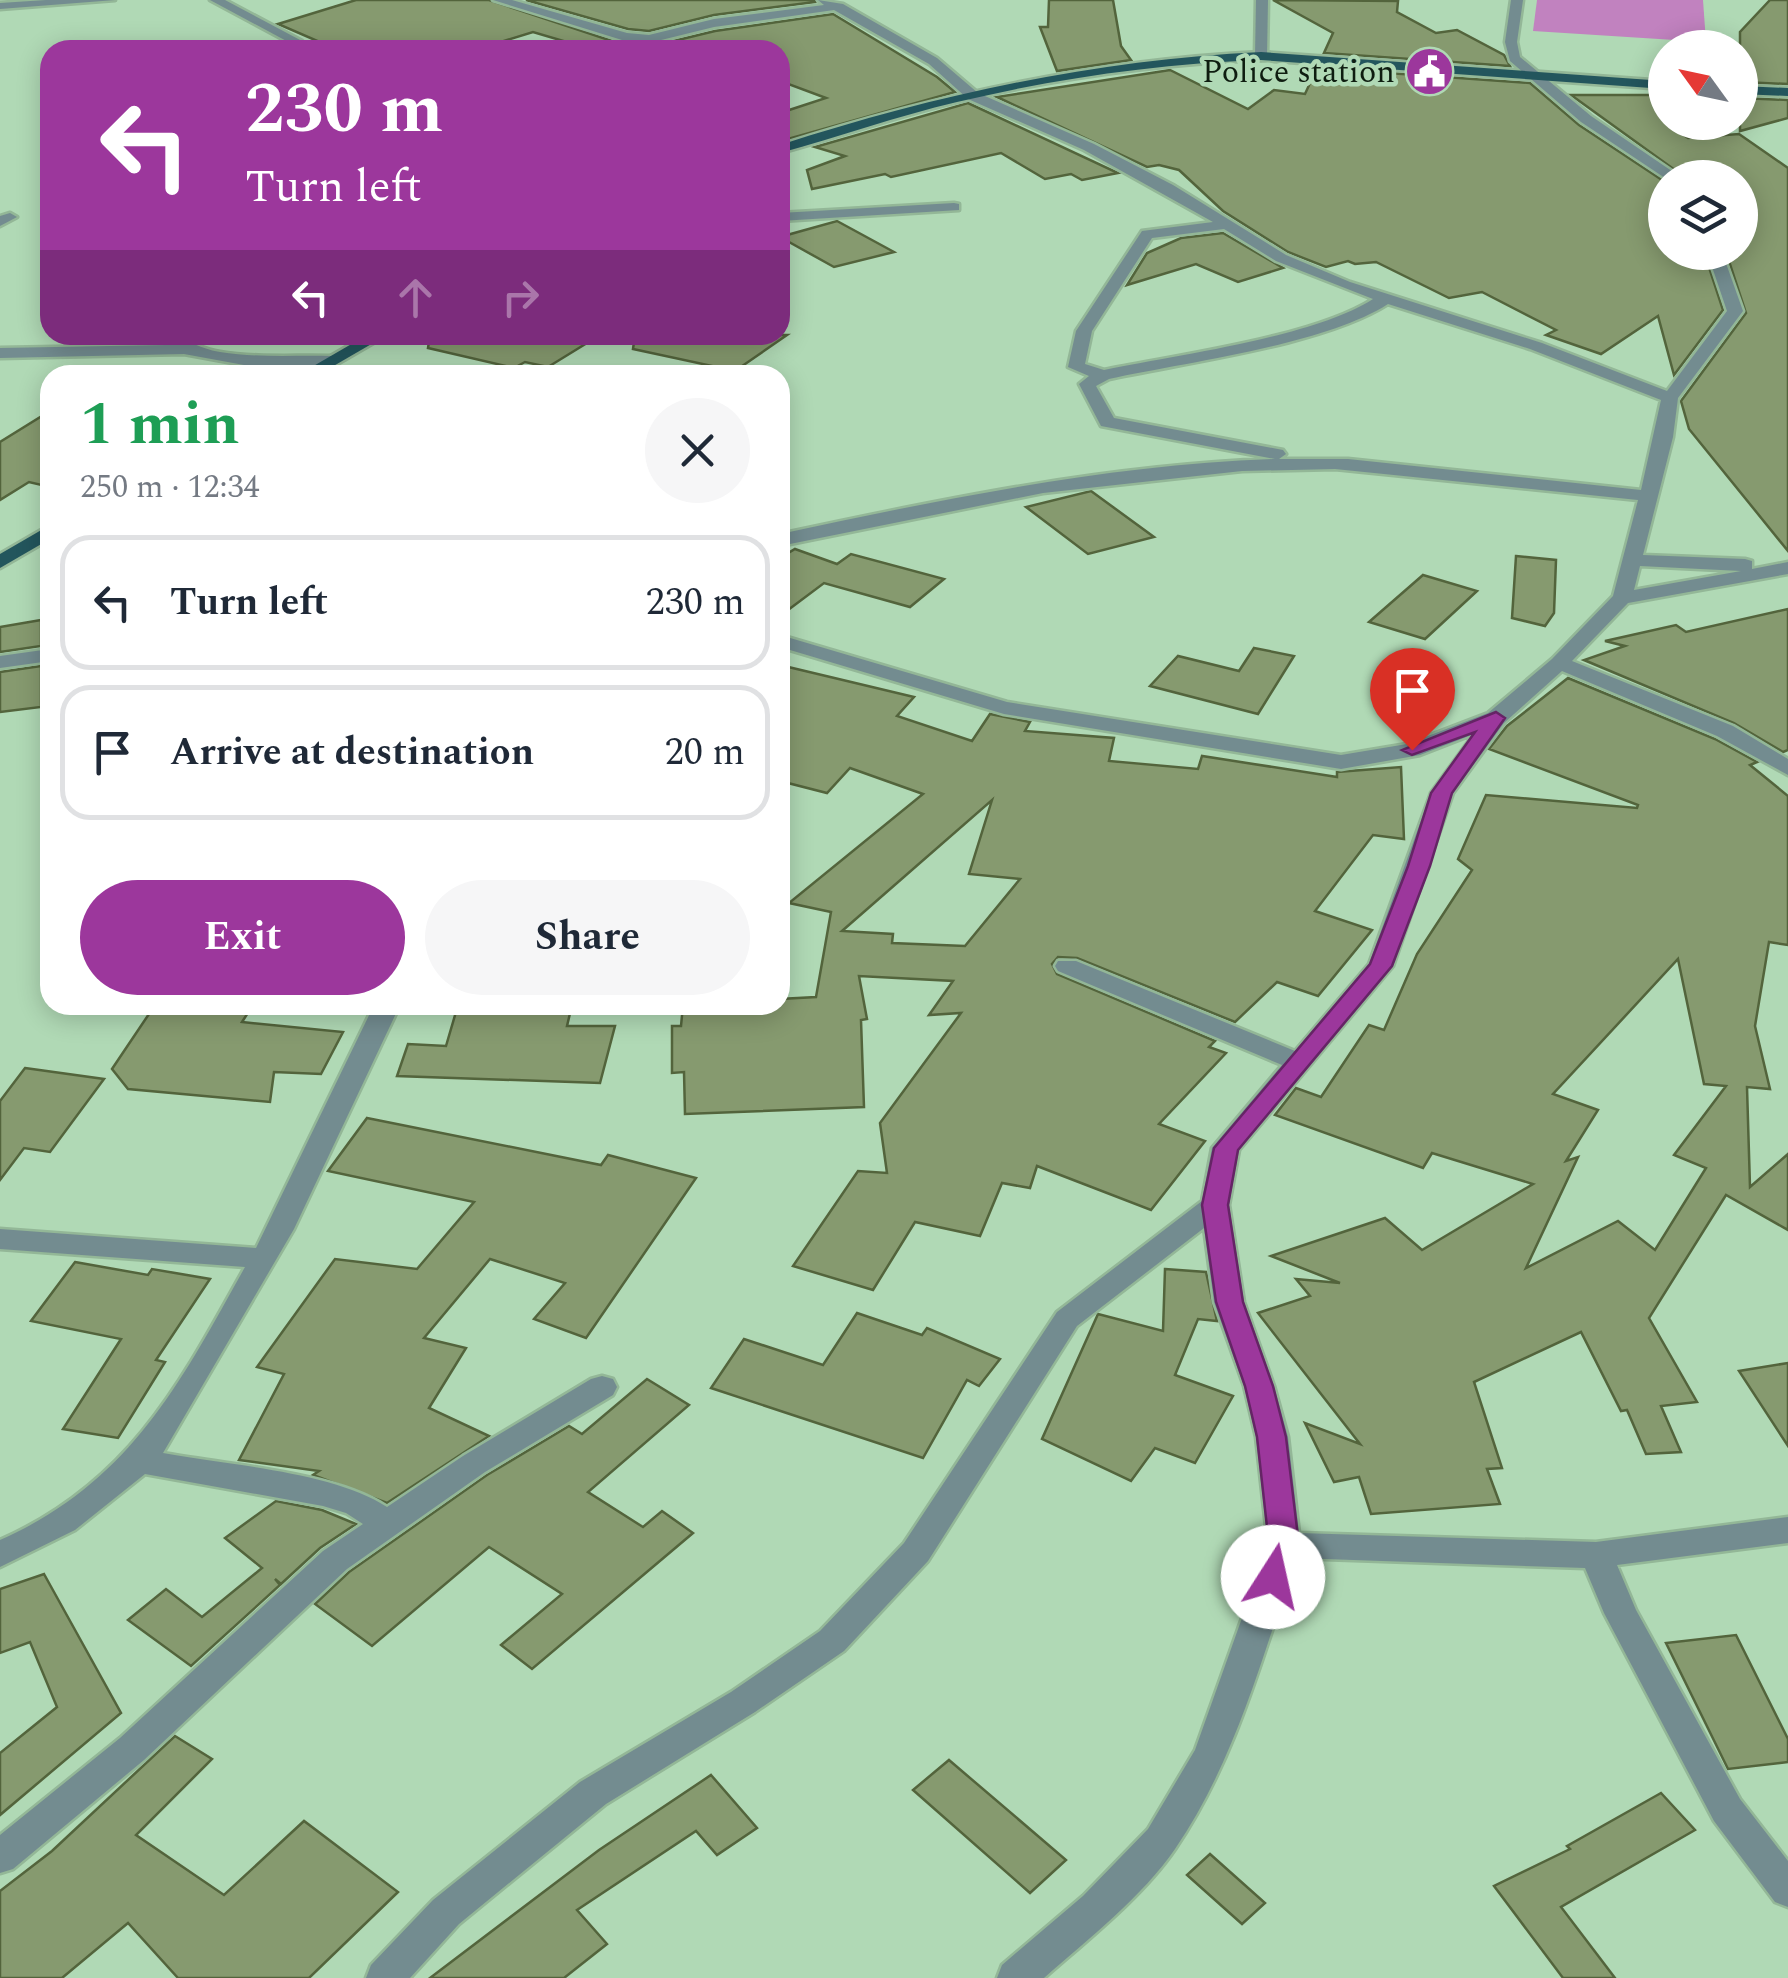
<!DOCTYPE html>
<meta charset="utf-8">
<style>
body{margin:0;font-family:Spectral,serif;background:#f6f6f7;color:#1f2937;height:100vh;display:flex;flex-direction:column;font-size:38px;white-space:nowrap}
*{box-sizing:border-box;margin:0}
p{font-size:32px;color:#747a83}
.icon{flex:none;width:55px;height:55px;fill:none;stroke:currentColor;stroke-width:2;stroke-linecap:round;stroke-linejoin:round}
.map{position:relative;flex:1;overflow:hidden}
.side{position:absolute;left:40px;top:365px;width:750px;height:650px;display:flex;flex-direction:column;background:#fff;border-radius:30px;box-shadow:0 5px 25px #0003}
.side>*{flex:none}
.guide{position:absolute;left:40px;top:40px;width:750px;height:305px;border-radius:30px;box-shadow:0 5px 25px #0003;background:#9c379c;color:#fff;overflow:hidden}
.needle{width:65px;rotate:303deg}
.controls{position:absolute;left:1648px;top:30px;display:grid;gap:20px}
.controls a{display:grid;place-items:center;width:110px;height:110px;border-radius:50%;background:#fff;box-shadow:0 5px 25px #0003;font-size:50px}
.pin{position:absolute;display:grid;place-items:center;width:85px;height:85px;color:#fff;margin:-102px -42px;border-radius:50% 50% 50% 0;rotate:-45deg;box-shadow:0 0 10px #0007}
.pin .icon{rotate:45deg}
.me{position:absolute;width:110px;margin:-55px;rotate:10deg;stroke-linejoin:round;filter:drop-shadow(0 0 8px #0008)}
.turn{display:flex;align-items:center;gap:35px;height:210px;padding:0 40px;font-size:45px}
.turn .icon{width:130px;height:130px;stroke-width:2.5}
.turn b{display:block;font-size:70px;line-height:85px}
.lanes{display:flex;align-items:center;height:95px;padding:0 40px;background:#0003;justify-content:center;gap:50px;direction:ltr}
.lanes .off{opacity:.35}
.round{display:grid;place-items:center;flex:none;width:105px;height:105px;border-radius:52px;background:#f6f6f7}
.overview{display:flex;align-items:center;justify-content:space-between;height:170px;padding:0 40px}
h1{font-size:60px;font-weight:700;line-height:75px;color:#1e9e55}
.action{display:flex;gap:20px;margin-top:auto;padding:20px 40px}
.action a{flex:1;height:115px;border-radius:60px;background:#9c379c;color:#fff;font-size:40px;font-weight:700;line-height:115px;text-align:center}
.action a+a{background:#f6f6f7;color:#1f2937}
ul{padding:0;list-style:none}
li{display:flex;align-items:center;gap:30px;height:135px;margin:0 20px 15px;padding:0 20px;border:5px solid #e0e1e3;border-radius:30px}
li div{flex:1}
li b{display:block;font-size:38px}
li em{font-style:normal}
.map>svg:first-child{display:block}
</style>
<div class="map">
<svg width="1788" height="1978" viewBox="0 0 1788 1978">
<rect width="100%" height="100%" fill="#b0d9b5"/>
<!-- green -->
<polygon fill="#c182bf" points="1537,0 1703,0 1706,42 1533,31"/>
<!-- building -->
<g fill="#869a6f" stroke="#53643c" stroke-width="2.5" fill-rule="evenodd">
<polygon points="356,0 489,0 621,44 649,47 715,31 833,14 937,77 955,92 788,139 780,136 780,113 826,98 780,81 780,50 578,50 577,45 533,32 475,50 338,50 278,24"/>
<polygon points="526,0 814,0 815,2 714,15 649,31 628,29"/>
<polygon points="1049,0 1113,0 1121,46 1131,60 1057,71 1040,27 1048,27"/>
<polygon points="1273,0 1398,1 1397,12 1436,33 1457,30 1504,55 1510,66 1324,53 1333,33"/>
<polygon points="1770,0 1788,0 1788,84 1740,82 1740,32"/>
<polygon points="1317,68 1530,83 1579,125 1665,182 1665,252 1704,252 1723,310 1674,375 1658,316 1601,354 1546,335 1556,330 1482,292 1449,298 1376,262 1355,264 1348,261 1326,267 1288,252 1223,211 1179,170 1159,165 1147,167 997,97 1170,70 1248,109 1274,90 1305,94"/>
<polygon points="1571,95 1665,95 1665,122 1688,138 1739,134 1788,168 1788,551 1689,429 1681,401 1746,313 1726,252 1740,252 1740,178 1686,178"/>
<polygon points="1740,98 1788,100 1788,118 1740,131"/>
<polygon points="968,103 1118,173 1082,180 1071,174 1045,179 1001,153 891,177 885,174 812,189 807,170 845,156 815,147"/>
<polygon points="837,221 894,252 834,267 780,237"/>
<polygon points="1223,233 1283,268 1238,282 1196,264 1127,285 1147,253 1181,238"/>
<polygon points="430,335 600,335 548,367 525,362 514,368 428,348"/>
<polygon points="635,335 787,335 735,371 633,349"/>
<polygon points="50,411 50,487 29,482 0,500 0,442"/>
<polygon points="1091,491 1154,537 1088,554 1026,507"/>
<polygon points="795,549 837,564 851,554 944,579 910,607 824,583 780,616 780,558"/>
<polygon points="1516,556 1556,560 1554,613 1545,626 1512,618"/>
<polygon points="1423,575 1477,591 1425,639 1369,622"/>
<polygon points="1788,609 1788,750 1783,752 1734,723 1584,660 1625,646 1605,641 1676,625 1686,632"/>
<polygon points="41,620 41,646 0,652 0,627"/>
<polygon points="1254,648 1294,656 1258,714 1150,686 1178,656 1239,671"/>
<path d="M780,665L914,697L897,716L972,741L990,714L1030,722L1025,731L1114,738L1109,761L1198,769L1202,756L1337,777V772L1401,767L1404,839L1373,835L1315,911L1372,930L1318,996L1277,982L1235,1022L1077,958L1058,957L1052,964L1057,974L1215,1041L1209,1047L1226,1053L1159,1124L1205,1141L1151,1210L1037,1166L1030,1188L1002,1183L980,1236L915,1222L873,1290L793,1266L858,1171L887,1173L880,1123L961,1013L929,1015L953,981L859,976L867,1019L861,1020L864,1107L685,1114L684,1072L672,1073V1026H681L683,1005H780V999L816,997L831,912L789,903L923,794L850,768L827,793L780,781ZM992,800L969,874L1020,879L965,946L892,943L893,934L842,931Z"/>
<polygon points="41,666 41,707 0,712 0,672"/>
<path d="M1568,678L1715,739L1757,762L1750,765L1788,796V945L1769,942L1755,1026L1770,1089L1747,1087L1750,1187L1788,1154V1230L1726,1195L1649,1318L1697,1402L1661,1406L1681,1452L1646,1454L1627,1410L1621,1411L1581,1332L1474,1382L1502,1468L1487,1469L1500,1504L1371,1514L1359,1477L1334,1482L1305,1423L1360,1444L1258,1313L1310,1296L1296,1279L1340,1283L1271,1256L1385,1218L1422,1250L1533,1184L1432,1153L1423,1168L1275,1115L1296,1088L1321,1097L1369,1025L1384,1030L1417,954L1472,870L1458,859L1486,795L1637,808L1638,805L1489,749L1507,726ZM1678,959L1704,1084L1726,1086L1674,1155L1706,1168L1655,1250L1618,1221L1526,1268L1578,1157L1566,1161L1598,1110L1553,1094Z"/>
<polygon points="155,1005 253,1005 242,1022 343,1032 321,1074 274,1072 270,1102 128,1089 112,1069"/>
<polygon points="458,1005 572,1005 567,1026 615,1026 600,1083 397,1076 408,1044 446,1046"/>
<polygon points="25,1068 104,1079 50,1152 24,1148 0,1180 0,1101"/>
<polygon points="367,1118 601,1165 608,1155 696,1178 586,1338 534,1319 565,1283 490,1259 424,1338 466,1348 429,1408 489,1436 387,1503 313,1475 319,1471 239,1460 284,1374 257,1367 335,1259 417,1269 474,1202 328,1171"/>
<polygon points="75,1262 148,1275 152,1269 210,1279 156,1360 165,1362 118,1438 63,1429 121,1339 31,1321"/>
<polygon points="1165,1269 1206,1272 1217,1321 1198,1319 1175,1375 1233,1396 1195,1463 1155,1448 1131,1481 1042,1439 1098,1314 1163,1331"/>
<polygon points="857,1313 922,1335 927,1328 1000,1359 979,1386 967,1380 923,1458 711,1388 744,1339 823,1365"/>
<polygon points="1788,1363 1788,1446 1739,1371"/>
<polygon points="647,1379 689,1405 588,1492 643,1527 662,1511 693,1533 532,1669 501,1645 562,1594 489,1547 372,1646 315,1604 349,1572 487,1475 569,1426 582,1434"/>
<polygon points="276,1501 322,1510 356,1524 320,1548 281,1584 275,1579 280,1585 191,1666 128,1620 166,1589 202,1617 262,1568 225,1538"/>
<polygon points="44,1574 121,1713 0,1815 0,1753 57,1707 30,1642 0,1653 0,1589"/>
<polygon points="1736,1635 1788,1739 1788,1762 1728,1769 1666,1643"/>
<polygon points="175,1736 212,1759 136,1835 224,1895 304,1821 398,1892 309,1978 178,1978 128,1923 62,1978 0,1978 0,1891 52,1851"/>
<polygon points="949,1760 1066,1860 1030,1893 913,1790"/>
<polygon points="711,1775 757,1828 717,1855 696,1831 577,1910 607,1944 564,1978 430,1978 599,1850"/>
<polygon points="1661,1793 1695,1830 1561,1907 1615,1978 1563,1978 1494,1886 1570,1849 1567,1846"/>
<polygon points="1210,1854 1265,1903 1242,1924 1187,1875"/>
</g>
<g fill="none" stroke-linecap="round" stroke-linejoin="round">
<defs>
<g id="minor">
<polygon points="46,0 115,0 0,9 0,3"/>
<polygon points="210,0 225,0 302,41 292,44"/>
<path d="M493,0H512L627,33L649,35L714,19L824,5L818,0L843,4L937,58L978,93L1094,144L1173,185L1286,255L1350,282L1542,343L1667,391L1727,311L1707,252H1722L1743,311L1678,398L1673,437L1643,555L1745,559L1752,561V569L1788,562V574L1628,603L1572,661L1733,726L1788,759V775L1717,736L1562,671L1504,723L1453,793L1393,966L1239,1150L1229,1205L1244,1302L1274,1386L1288,1437L1299,1533L1596,1542L1788,1517V1543L1617,1565L1636,1610L1740,1799L1788,1861V1907L1775,1902L1714,1821L1604,1613L1585,1568L1296,1558C1262,1658 1235,1761 1175,1849C1143,1896 1087,1940 1044,1978H997L1002,1965L1083,1896L1148,1829L1195,1750L1268,1545L1256,1437L1244,1386L1214,1302L1204,1228L1077,1326L928,1561L844,1651L755,1712L606,1804L459,1924L410,1978H366L371,1965L433,1900L580,1782L731,1692L820,1631L904,1543L1057,1312L1202,1201L1212,1148L1282,1065L1058,971L1055,966L1058,961H1076L1295,1051L1369,964L1431,793L1474,734L1420,755L1341,769L1004,714L780,647V635L1007,702L1341,755L1407,744L1488,713L1552,659L1613,596L1638,500L1335,469L1242,471L1043,493L780,546V534C943,499 1107,465 1275,459L1101,426L1079,384L1089,376L1068,367L1076,331L1142,231L1213,222L1084,150L968,99L929,64L834,10L714,27L649,43L622,40ZM1224,229L1276,261L1373,299C1314,337 1178,355 1104,370L1085,364L1092,331L1152,238ZM1388,304L1530,349L1661,400L1641,490L1348,459H1279L1286,454L1283,450L1114,418L1096,386L1109,379C1187,362 1324,345 1388,304ZM1640,566L1741,571L1634,590Z"/>
<polygon points="1256,0 1268,0 1267,56 1261,60 1255,56"/>
<polygon points="1511,0 1523,0 1517,42 1520,57 1591,116 1682,178 1665,178 1581,122 1510,61 1505,42"/>
<polygon points="954,203 959,204 959,210 780,221 780,213"/>
<polygon points="10,213 17,217 0,226 0,216"/>
<path d="M160,335C180,335 199,349 220,352C257,358 294,355 331,356L339,361L331,366L244,365L184,354L0,358V348L166,345L158,338Z"/>
<polygon points="50,649 50,661 0,668 0,656"/>
<path d="M374,1005H400L294,1229L163,1453C228,1465 334,1472 387,1507L463,1456L591,1379L602,1376L613,1379L617,1387L613,1395L485,1472L347,1569L144,1760L13,1869L0,1873V1835L120,1738L323,1551L363,1524L346,1513L323,1506L145,1474L75,1530L0,1567V1540C129,1483 180,1384 245,1267L0,1249V1229L256,1248Z"/>
</g>
<g id="major">
<path d="M1261,52L1665,81V89L1261,60C1158,64 1057,78 957,102C897,116 839,137 780,153V145C937,94 1096,60 1261,52Z"/>
<polygon points="1740,86 1788,88 1788,96 1740,94"/>
<polygon points="367,335 387,335 318,375 298,375"/>
<polygon points="50,525 50,539 0,568 0,554"/>
</g>
</defs>
<!-- minor casing -->
<use href="#minor" stroke="#93b797" stroke-width="5"/>
<!-- major casing -->
<use href="#major" stroke="#93b797" stroke-width="5"/>
<!-- minor -->
<use href="#minor" fill="#738c90" fill-rule="evenodd"/>
<!-- major -->
<use href="#major" fill="#23565d" fill-rule="evenodd"/>
</g>
<!-- route -->
<polygon fill="#9c379c" stroke="#652465" stroke-width="2.5" points="1496,712 1505,718 1452,793 1430,866 1392,966 1238,1150 1228,1205 1243,1302 1273,1386 1286,1437 1299,1545 1284,1585 1273,1589 1263,1585 1258,1577 1269,1545 1257,1437 1245,1386 1216,1302 1202,1205 1214,1148 1370,964 1408,866 1431,793 1475,732 1412,755 1402,750"/>
<!-- icons -->
<defs>
<symbol id="civic-disc" viewBox="-11 -11 22 22"><circle r="9.5" fill="#9c379c" stroke="#b0d9b5"/><path d="M-.6-6.5H3V-4.5H.6V-3L4-1V1h2V6H-6V1h2V-1L-.6-3ZM-1.2 2.5V6h2.4V2.5Z" fill="#fff"/></symbol>
</defs>
<g fill-rule="evenodd">
<use href="#civic-disc" x="1402" y="44" width="55" height="55"/>
</g>
<g text-anchor="middle" stroke-width="9" stroke-linejoin="round" paint-order="stroke">
<!-- far-poi labels -->
<g font-size="32" fill="#0e1d10" stroke="#b0d9b5" text-anchor="end">
<text x="1395" y="82">Police station</text>
</g>
</g>
</svg>
<div class="controls">
<a><svg class="needle" viewBox="-14 -14 28 28"><path d="M0-13l5 13h-10z" fill="#e53935"/><path d="M0 13l5-13h-10z" fill="#747a83"/></svg></a>
<a><svg class="icon" aria-label="layers" viewBox="0 0 24 24"><path d="M12 4l9 5-9 5-9-5zM3 14l9 5 9-5"/></svg></a>
</div>
<div class="pin" style="left:1412px;top:750px;background:#d93025"><svg class="icon" aria-label="arrive" viewBox="0 0 24 24"><path d="M6 21V4h12l-3 4 3 4H6"/></svg></div>
<svg class="me" style="left:1273px;top:1577px" viewBox="-20 -20 40 40"><circle r="19" fill="#fff"/><path d="M0-13L10 11 0 6-10 11z" fill="#9c379c"/></svg>
<div class="guide">
<div class="turn"><svg class="icon" aria-label="left" viewBox="0 0 24 24"><path d="M17 20v-9H6M10 6l-5 5 5 5"/></svg><div><b>230 m</b>Turn left</div></div>
<div class="lanes"><svg class="icon" aria-label="left" viewBox="0 0 24 24"><path d="M17 20v-9H6M10 6l-5 5 5 5"/></svg><svg class="icon off" aria-label="ahead" viewBox="0 0 24 24"><path d="M12 20V5M6 11l6-6 6 6"/></svg><svg class="icon off" aria-label="right" viewBox="0 0 24 24"><path d="M7 20v-9h11M14 6l5 5-5 5"/></svg></div>
</div>
<section class="side">
<div class="overview"><div><h1>1 min</h1><p>250 m · 12:34</p></div><a class="round"><svg class="icon" aria-label="close" viewBox="0 0 24 24"><path d="M6 6l12 12M18 6L6 18"/></svg></a></div>
<ul>
<li><svg class="icon" aria-label="left" viewBox="0 0 24 24"><path d="M17 20v-9H6M10 6l-5 5 5 5"/></svg><div><b>Turn left</b></div><em>230 m</em></li>
<li><svg class="icon" aria-label="arrive" viewBox="0 0 24 24"><path d="M6 21V4h12l-3 4 3 4H6"/></svg><div><b>Arrive at destination</b></div><em>20 m</em></li>
</ul>
<div class="action"><a>Exit</a><a>Share</a></div>
</section>
</div>
